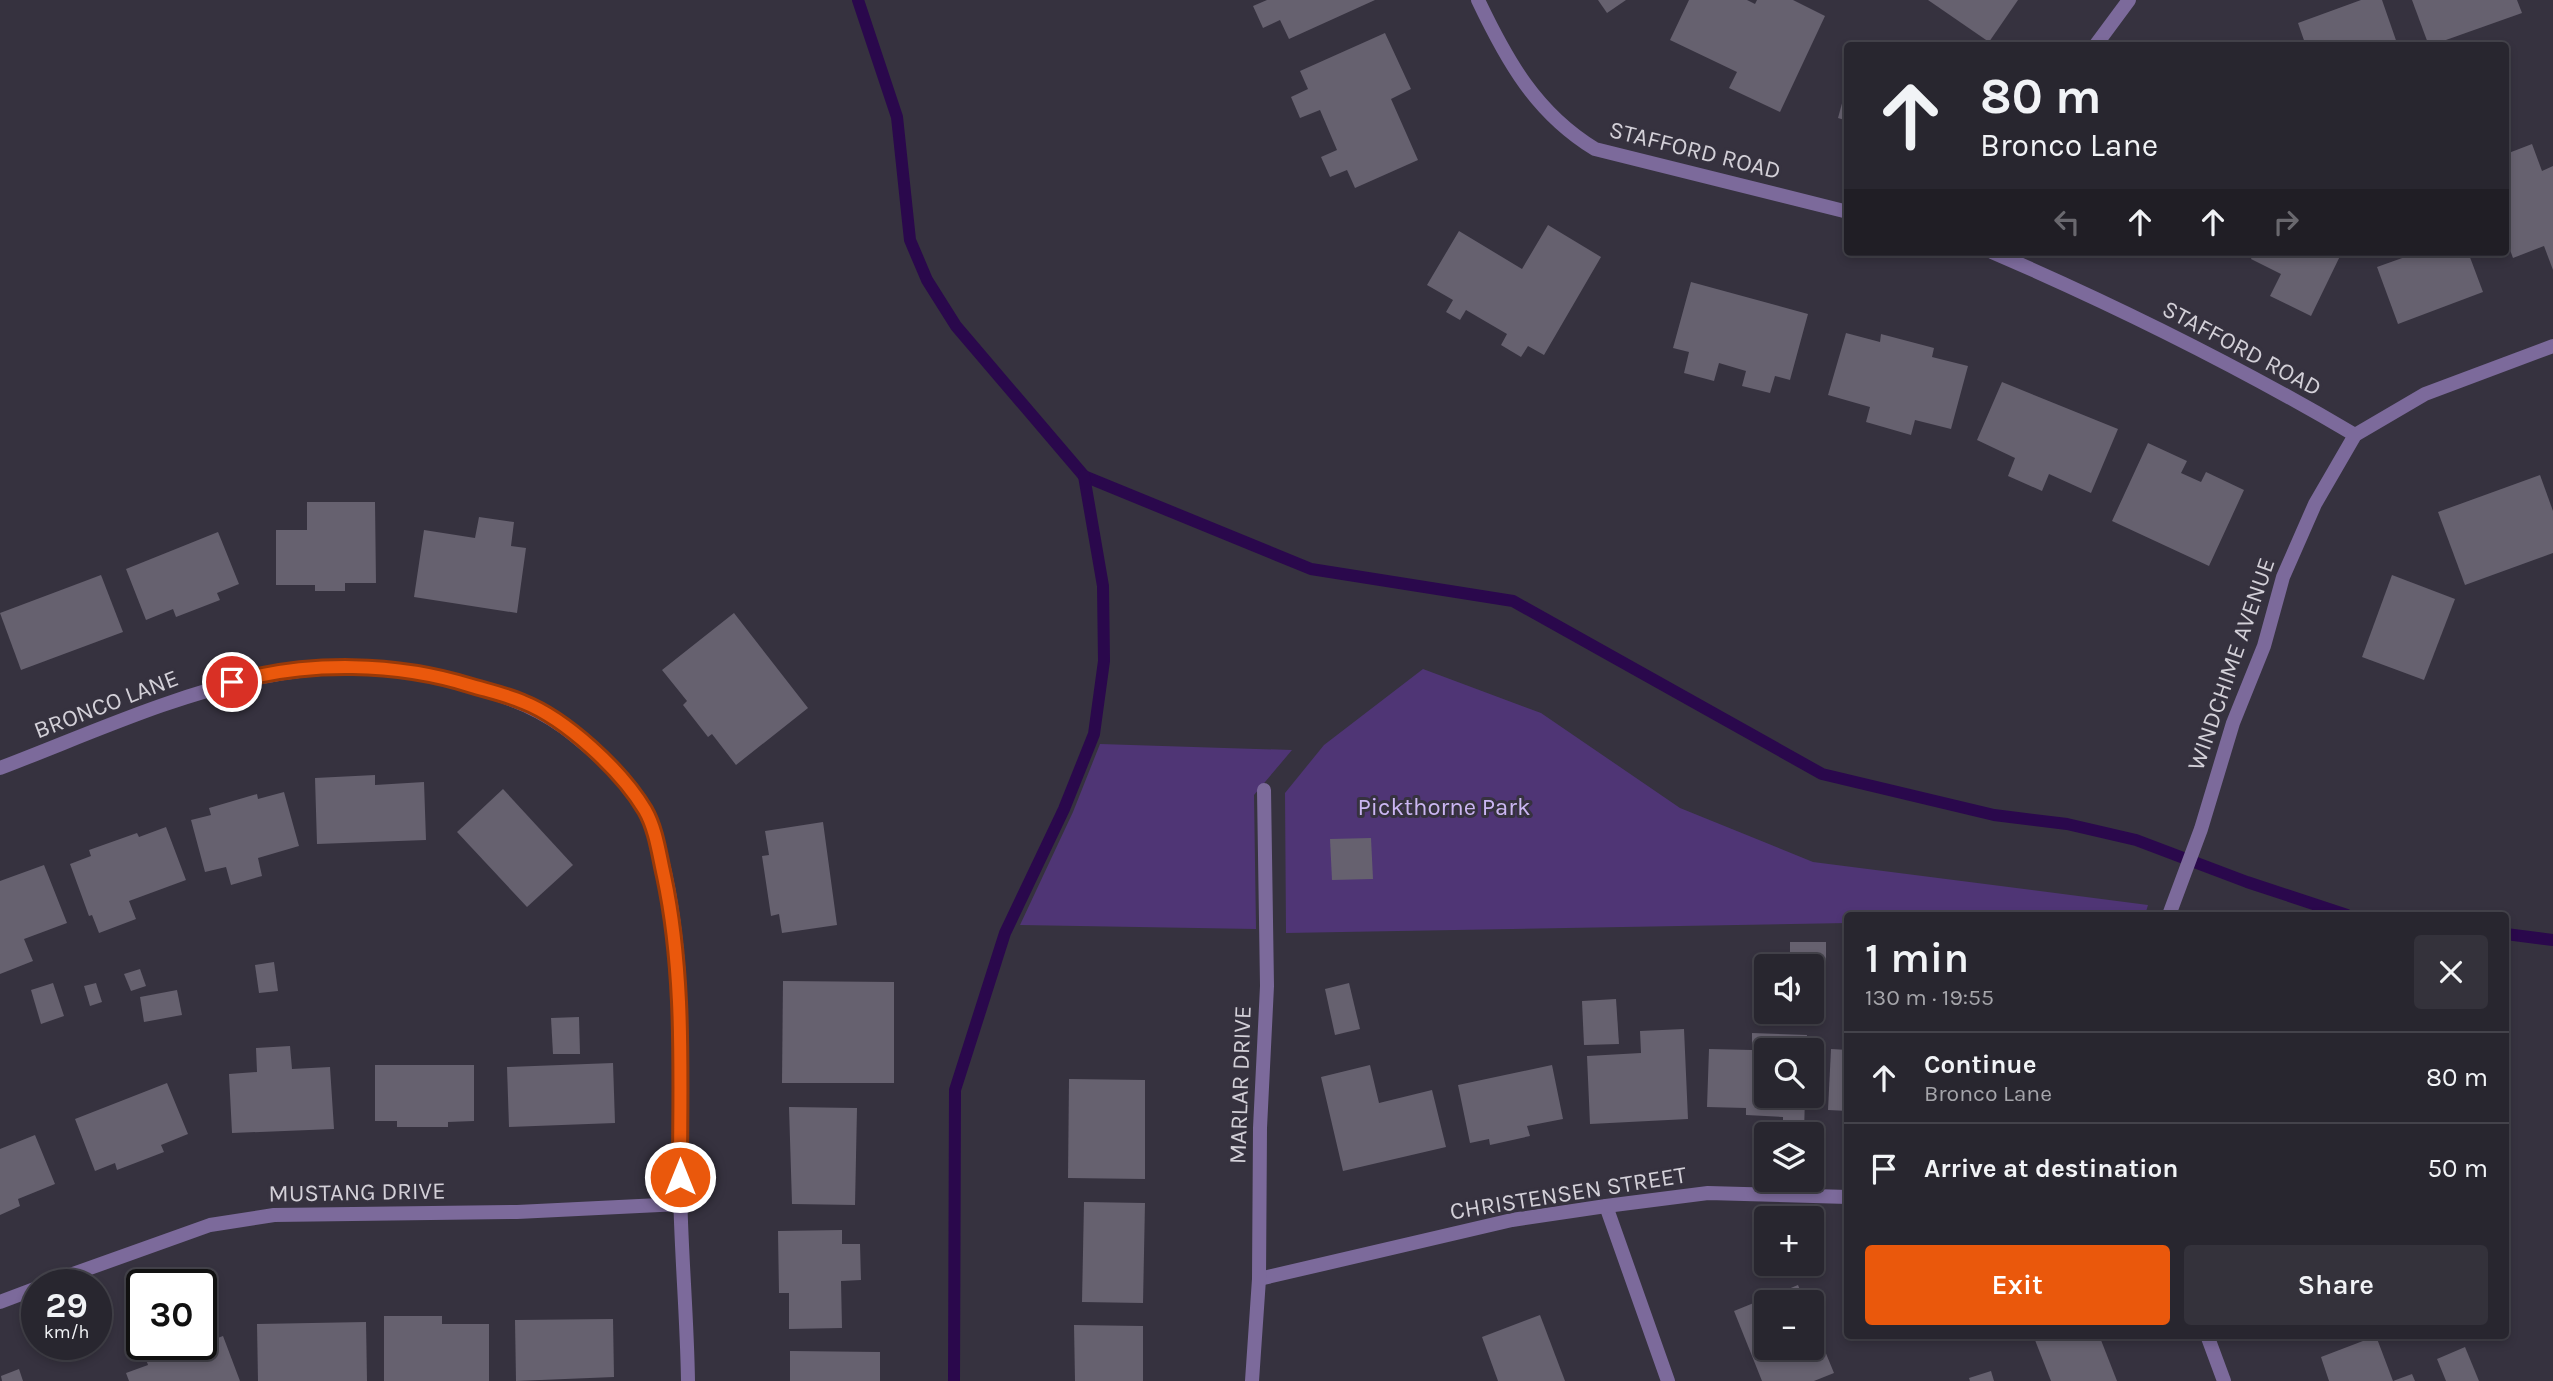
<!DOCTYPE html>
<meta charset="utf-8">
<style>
body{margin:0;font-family:Karla,sans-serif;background:#34323b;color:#f1f3f6;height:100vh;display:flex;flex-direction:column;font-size:26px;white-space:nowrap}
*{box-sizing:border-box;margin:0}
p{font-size:23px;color:#a5a5aa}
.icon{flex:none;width:38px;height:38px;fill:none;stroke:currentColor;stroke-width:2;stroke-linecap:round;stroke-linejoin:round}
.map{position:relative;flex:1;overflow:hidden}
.sheet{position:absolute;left:1844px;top:912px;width:665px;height:427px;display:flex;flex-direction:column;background:#28262f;border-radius:7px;box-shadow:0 4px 10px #0003,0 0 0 2px #44434b}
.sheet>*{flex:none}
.banner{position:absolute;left:1844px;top:42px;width:665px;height:214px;border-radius:7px;box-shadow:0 4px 10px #0003,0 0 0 2px #44434b;background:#28262f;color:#f1f3f6;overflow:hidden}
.controls{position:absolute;left:1754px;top:954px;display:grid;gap:14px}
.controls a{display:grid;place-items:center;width:70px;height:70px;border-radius:7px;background:#28262f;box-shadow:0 4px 10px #0003,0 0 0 2px #44434b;font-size:35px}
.speed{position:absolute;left:21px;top:1269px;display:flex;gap:14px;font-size:35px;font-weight:700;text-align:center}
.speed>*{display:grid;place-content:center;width:91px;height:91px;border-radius:50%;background:#28262f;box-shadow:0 4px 10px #0003,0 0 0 2px #44434b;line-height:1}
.speed small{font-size:18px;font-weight:400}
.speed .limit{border:4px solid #111;border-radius:10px;background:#fff;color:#111}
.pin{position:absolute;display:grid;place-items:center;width:60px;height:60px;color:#fff;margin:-30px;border:4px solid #fff;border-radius:50%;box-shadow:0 2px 7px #0007}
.me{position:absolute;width:77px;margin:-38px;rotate:0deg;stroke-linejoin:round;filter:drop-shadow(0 0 5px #0008)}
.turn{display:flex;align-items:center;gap:24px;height:147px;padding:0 21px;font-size:32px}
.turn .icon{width:91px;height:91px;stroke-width:2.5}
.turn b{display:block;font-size:49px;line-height:60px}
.lanes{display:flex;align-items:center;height:66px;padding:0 21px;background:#0003;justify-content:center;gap:35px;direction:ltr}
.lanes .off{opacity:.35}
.round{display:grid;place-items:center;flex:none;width:74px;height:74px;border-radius:7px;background:#34323b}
.headline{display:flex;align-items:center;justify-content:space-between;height:119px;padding:0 21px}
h1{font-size:42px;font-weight:600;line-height:52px}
.button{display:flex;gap:14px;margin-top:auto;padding:14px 21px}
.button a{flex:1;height:80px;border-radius:7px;background:#ea580c;color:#fff;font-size:28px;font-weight:600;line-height:80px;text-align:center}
.button a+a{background:#34323b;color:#f1f3f6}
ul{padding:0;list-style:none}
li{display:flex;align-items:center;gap:21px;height:91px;padding:0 21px;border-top:2px solid #44434b}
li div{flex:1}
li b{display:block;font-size:26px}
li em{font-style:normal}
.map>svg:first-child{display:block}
</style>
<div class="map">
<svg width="2553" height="1381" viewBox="0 0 2553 1381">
<rect width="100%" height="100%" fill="#36323f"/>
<!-- green -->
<g fill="#4f3575">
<polygon points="1423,669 1541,713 1680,808 1813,862 2148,905 2145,915 1848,915 1848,923 1286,933 1285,793 1324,745"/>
<polygon points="1100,744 1292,750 1254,795 1256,929 1020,925 1073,812"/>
</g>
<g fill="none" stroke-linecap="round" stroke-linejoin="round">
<!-- stream -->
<g stroke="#2a084c" stroke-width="12">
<polyline points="858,0 897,117 910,240 927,280 956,326 1084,476 1311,569 1513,601 1822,774 1994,815 2067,824 2136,840 2247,882 2347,915"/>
<polyline points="2506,934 2553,940"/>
<polyline points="954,1381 955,1090 1005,933 1064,809 1094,734 1104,661 1103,586 1084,476"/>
</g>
</g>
<!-- building -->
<g fill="#66616f">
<polygon points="1267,0 1375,0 1289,39 1280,20 1263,28 1253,6"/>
<polygon points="1598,0 1626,0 1607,13"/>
<polygon points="1689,0 1747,0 1755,4 1757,0 1793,0 1825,16 1780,112 1729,88 1737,72 1670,40"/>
<polygon points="1928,0 2018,0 1989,42"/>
<polygon points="2361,0 2382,0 2398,46 2306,46 2298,23"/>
<polygon points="2412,0 2517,0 2522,13 2429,46"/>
<polygon points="1385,33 1411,89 1391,99 1418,160 1355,188 1347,170 1330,177 1321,157 1337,150 1320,110 1300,118 1291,97 1308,89 1300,71"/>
<polygon points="1848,81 1848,121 1838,118"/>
<polygon points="2532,144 2542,171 2553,166 2553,270 2544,246 2513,258 2506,239 2506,154"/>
<polygon points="1548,225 1601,257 1544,355 1528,346 1521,357 1501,345 1507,334 1466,310 1460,320 1446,312 1453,300 1427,285 1459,231 1522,269"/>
<polygon points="2254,252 2342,252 2311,316 2270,296 2281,274 2251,259"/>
<polygon points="2403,252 2468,252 2483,292 2398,324 2377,267 2405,257"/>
<polygon points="1691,282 1808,314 1790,380 1775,376 1770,393 1742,386 1746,371 1719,363 1714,381 1684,373 1689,352 1673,348"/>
<polygon points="1846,333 1880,342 1881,334 1934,348 1932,357 1968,366 1951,429 1915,420 1911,435 1866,422 1870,407 1828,395"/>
<polygon points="2002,382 2118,429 2091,493 2049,474 2042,491 2008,476 2015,458 1977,440"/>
<polygon points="2148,443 2187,461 2181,473 2201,482 2206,472 2244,490 2209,566 2112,521"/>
<polygon points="2540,475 2553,511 2553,553 2465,585 2438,512"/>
<polygon points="307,502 375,502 376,583 345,583 345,591 315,591 315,585 276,585 276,530 307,530"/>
<polygon points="479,517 514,522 511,546 526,548 517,613 414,597 424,530 475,538"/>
<polygon points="218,532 239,584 217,593 220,600 176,617 173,609 146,620 126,569"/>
<polygon points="101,575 123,632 21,670 0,613"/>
<polygon points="2392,575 2455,599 2424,680 2362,657"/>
<polygon points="734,613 808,708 736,765 712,734 708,737 683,705 687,701 662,670"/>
<polygon points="375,775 375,785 424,782 426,840 317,844 315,778"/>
<polygon points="503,789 573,865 527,907 457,832"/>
<polygon points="284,792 299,846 258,858 262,876 231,885 226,867 205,872 191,820 211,815 209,808 257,794 258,799"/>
<polygon points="823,822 837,925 782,933 779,914 771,916 762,856 769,855 765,831"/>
<polygon points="166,827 186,880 129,901 136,919 99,933 92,915 89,916 70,864 91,856 89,850 137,833 139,837"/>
<polygon points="1371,838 1373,879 1332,880 1330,839"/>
<polygon points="44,865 67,923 24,939 33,961 0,974 0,881"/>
<polygon points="1790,942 1826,942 1826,963 1790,962"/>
<polygon points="274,962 278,991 259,993 255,965"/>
<polygon points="1756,963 1766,964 1766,1001 1755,1000"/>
<polygon points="140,969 146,986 131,991 124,974"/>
<polygon points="783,981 894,982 894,1083 782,1083"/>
<polygon points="53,983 64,1016 41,1024 31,990"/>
<polygon points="96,983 102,1002 90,1006 84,986"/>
<polygon points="1349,983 1360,1029 1335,1035 1325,989"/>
<polygon points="177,990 182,1015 144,1022 140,997"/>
<polygon points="1616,999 1619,1044 1584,1045 1582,1001"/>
<polygon points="579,1017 580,1054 553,1054 551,1018"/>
<polygon points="1684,1029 1688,1119 1590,1124 1587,1056 1641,1053 1640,1031"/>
<polygon points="1752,1033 1807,1035 1806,1050 1766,1050 1766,1096 1805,1096 1804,1134 1783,1134 1783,1117 1746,1115 1746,1108 1707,1107 1709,1049 1752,1050"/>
<polygon points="290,1046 292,1069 330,1067 334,1129 232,1133 229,1074 257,1072 256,1048"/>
<polygon points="1831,1049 1848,1050 1848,1111 1828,1110"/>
<polygon points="613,1063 615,1123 509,1127 507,1067"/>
<polygon points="375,1065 474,1065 474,1121 448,1122 448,1127 397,1127 397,1121 375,1121"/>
<polygon points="1370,1065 1379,1103 1432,1090 1446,1147 1343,1171 1321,1077"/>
<polygon points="1552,1065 1563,1119 1527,1126 1530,1136 1490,1145 1489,1139 1470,1143 1458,1085"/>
<polygon points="1069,1079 1145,1080 1145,1179 1068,1178"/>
<polygon points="167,1083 188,1134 161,1145 164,1152 117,1170 115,1163 95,1171 75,1119"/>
<polygon points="789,1107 857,1108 855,1205 792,1204"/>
<polygon points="35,1135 55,1184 18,1199 20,1206 0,1215 0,1149"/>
<polygon points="1084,1202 1145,1203 1143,1303 1082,1302"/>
<polygon points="842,1230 842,1244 860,1244 861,1280 841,1281 842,1328 789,1329 789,1293 779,1293 778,1231"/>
<polygon points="1798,1285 1805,1302 1766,1302 1766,1348 1811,1348 1811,1317 1834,1373 1814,1381 1762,1381 1734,1311"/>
<polygon points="1540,1315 1565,1381 1498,1381 1482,1337"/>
<polygon points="384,1316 442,1316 442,1324 489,1324 489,1381 384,1381"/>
<polygon points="613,1319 614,1377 516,1381 515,1320"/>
<polygon points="366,1322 367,1381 258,1381 257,1324"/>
<polygon points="1074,1325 1143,1326 1143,1381 1075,1381"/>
<polygon points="2033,1335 2099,1335 2117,1381 2051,1381"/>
<polygon points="223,1336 240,1381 129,1381 126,1373 148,1365 146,1359 186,1344 193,1344 194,1347"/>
<polygon points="2376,1336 2393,1381 2412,1374 2415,1381 2329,1381 2321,1357"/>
<polygon points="2465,1347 2479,1381 2446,1381 2437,1359"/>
<polygon points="790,1351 880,1352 880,1381 790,1381"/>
<polygon points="19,1369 23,1381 2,1381 1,1376"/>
<polygon points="1991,1371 1994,1381 1970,1381 1969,1378"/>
</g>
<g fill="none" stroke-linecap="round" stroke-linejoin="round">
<!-- street -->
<g stroke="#7c6a9b" stroke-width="14">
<path d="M1478,0C1507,61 1536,113 1595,149L1848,212"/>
<polyline points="2095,46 2129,0"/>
<path d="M1992,252C2117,306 2238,366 2355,435"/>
<path d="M0,768C157,708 300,632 472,686C511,698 543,710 575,736C610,764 644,797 657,841C689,952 680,1073 680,1188C681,1252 687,1316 688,1381"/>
<polyline points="2169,915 2201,829 2233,723 2264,646 2283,577 2315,504 2355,435 2425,394 2553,346"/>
<polyline points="1606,1206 1668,1381"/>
<polyline points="1259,1279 1512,1220 1606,1206 1708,1193 1848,1197"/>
<polyline points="45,1284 210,1225 274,1215 517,1212 680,1204"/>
<polyline points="0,1302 37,1288"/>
<polyline points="2207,1335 2224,1381"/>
<polyline points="1252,1381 1259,1279 1260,1128 1267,986 1264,790"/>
</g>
</g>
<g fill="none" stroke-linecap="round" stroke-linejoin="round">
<defs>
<path id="route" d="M232,682C309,661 396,662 472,686C489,691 507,695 523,702C566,719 621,770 645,810C656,829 659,854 664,876C685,975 680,1076 680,1177"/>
</defs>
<!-- route casing -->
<use href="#route" stroke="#983908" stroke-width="18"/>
<!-- route -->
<use href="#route" stroke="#ea580c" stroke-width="12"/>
</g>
<g text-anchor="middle" stroke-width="6" stroke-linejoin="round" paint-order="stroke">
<!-- street labels -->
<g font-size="24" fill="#d3d0d8" stroke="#36323f">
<text transform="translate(1695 150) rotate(14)" y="8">STAFFORD ROAD</text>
<text transform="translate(2242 348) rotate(28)" y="8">STAFFORD ROAD</text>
<text transform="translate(2231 664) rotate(-71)" y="8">WINDCHIME AVENUE</text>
<text transform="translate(106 704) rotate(-21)" y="8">BRONCO LANE</text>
<text transform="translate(1240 1085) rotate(-88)" y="8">MARLAR DRIVE</text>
<text transform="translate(357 1192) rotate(-1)" y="8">MUSTANG DRIVE</text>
<text transform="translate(1568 1193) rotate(-9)" y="8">CHRISTENSEN STREET</text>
</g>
<!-- park labels -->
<g font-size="24" fill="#cbb6f2" stroke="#36323f">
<text x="1444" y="815">Pickthorne Park</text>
</g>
</g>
</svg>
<div class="controls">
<a><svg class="icon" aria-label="sound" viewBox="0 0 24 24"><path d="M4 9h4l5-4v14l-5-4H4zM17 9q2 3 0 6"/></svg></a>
<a><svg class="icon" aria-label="search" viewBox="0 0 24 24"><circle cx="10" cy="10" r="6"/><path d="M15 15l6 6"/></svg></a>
<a><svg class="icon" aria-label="layers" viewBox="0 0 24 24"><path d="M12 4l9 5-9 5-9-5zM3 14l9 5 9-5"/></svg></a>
<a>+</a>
<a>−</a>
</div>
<div class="speed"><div>29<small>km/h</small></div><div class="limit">30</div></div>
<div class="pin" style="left:232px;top:682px;background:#d93025"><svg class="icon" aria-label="arrive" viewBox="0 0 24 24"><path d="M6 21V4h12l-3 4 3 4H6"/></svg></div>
<svg class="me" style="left:680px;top:1177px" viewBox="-20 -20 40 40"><circle r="17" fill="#ea580c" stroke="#fff" stroke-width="3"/><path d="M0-11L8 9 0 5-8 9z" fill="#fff"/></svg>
<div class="banner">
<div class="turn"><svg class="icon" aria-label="ahead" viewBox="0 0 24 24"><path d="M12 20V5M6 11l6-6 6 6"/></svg><div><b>80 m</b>Bronco Lane</div></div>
<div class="lanes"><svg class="icon off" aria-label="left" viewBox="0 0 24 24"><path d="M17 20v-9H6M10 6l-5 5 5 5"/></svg><svg class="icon" aria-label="ahead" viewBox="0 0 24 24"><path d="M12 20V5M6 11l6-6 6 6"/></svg><svg class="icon" aria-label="ahead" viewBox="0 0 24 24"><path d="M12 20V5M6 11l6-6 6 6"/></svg><svg class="icon off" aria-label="right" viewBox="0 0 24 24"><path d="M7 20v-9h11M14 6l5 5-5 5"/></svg></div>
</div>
<section class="sheet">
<div class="headline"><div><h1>1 min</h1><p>130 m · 19:55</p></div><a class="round"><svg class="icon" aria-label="close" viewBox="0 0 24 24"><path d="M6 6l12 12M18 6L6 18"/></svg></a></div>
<ul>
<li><svg class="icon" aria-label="ahead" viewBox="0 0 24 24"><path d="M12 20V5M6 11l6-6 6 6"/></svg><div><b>Continue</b><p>Bronco Lane</p></div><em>80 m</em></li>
<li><svg class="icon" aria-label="arrive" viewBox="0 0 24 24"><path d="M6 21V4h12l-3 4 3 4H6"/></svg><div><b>Arrive at destination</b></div><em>50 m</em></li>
</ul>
<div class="button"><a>Exit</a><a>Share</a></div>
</section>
</div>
